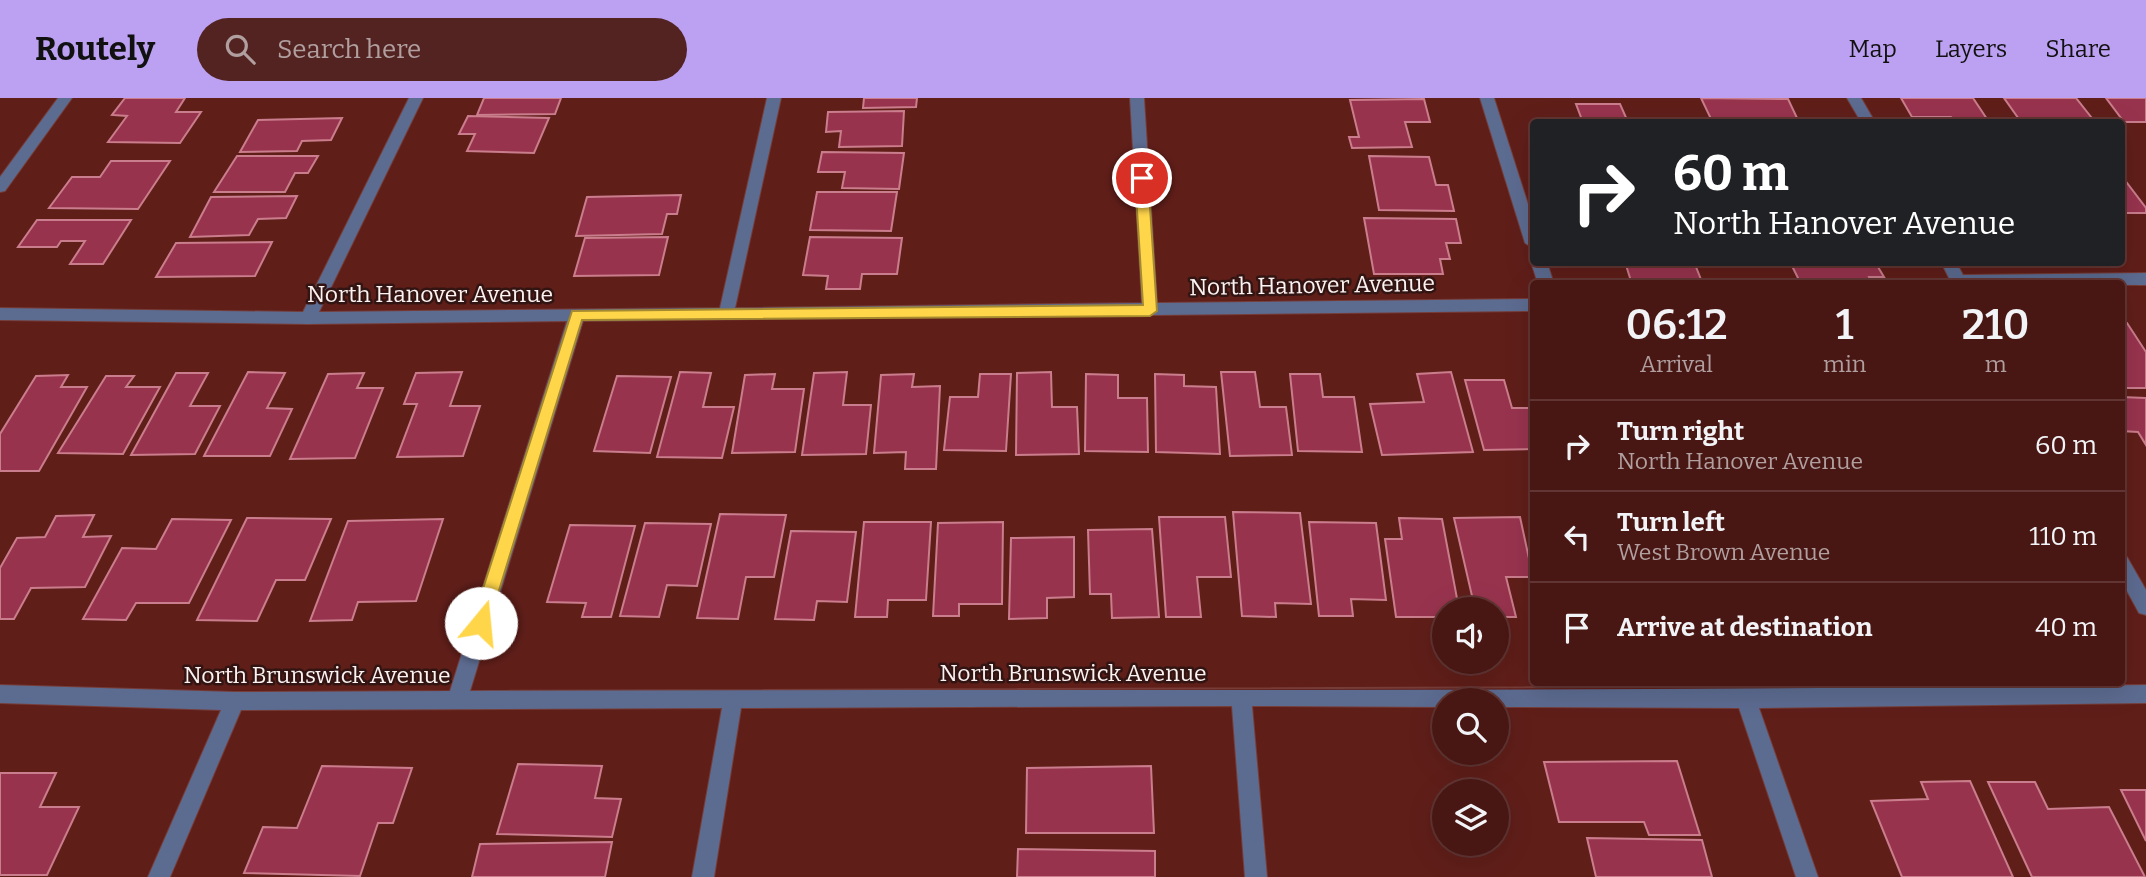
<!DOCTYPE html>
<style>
body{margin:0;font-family:Bitter,serif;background:#522321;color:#f1f3f6;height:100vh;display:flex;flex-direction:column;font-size:26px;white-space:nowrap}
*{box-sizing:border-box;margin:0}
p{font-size:23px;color:#b19fa0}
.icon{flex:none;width:38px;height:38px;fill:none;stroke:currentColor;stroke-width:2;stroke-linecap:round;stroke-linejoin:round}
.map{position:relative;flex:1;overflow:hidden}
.details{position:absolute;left:1530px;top:182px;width:595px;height:406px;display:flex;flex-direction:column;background:#481613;border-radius:7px;box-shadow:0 7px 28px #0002,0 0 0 2px #603533}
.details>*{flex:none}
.guide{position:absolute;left:1530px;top:21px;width:595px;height:147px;border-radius:7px;box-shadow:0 7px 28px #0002,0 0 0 2px #603533;background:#202124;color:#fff;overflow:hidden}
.tools{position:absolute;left:1432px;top:499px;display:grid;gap:14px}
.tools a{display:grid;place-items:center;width:77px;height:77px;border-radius:50%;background:#481613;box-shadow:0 7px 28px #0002,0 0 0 2px #603533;font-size:35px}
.pin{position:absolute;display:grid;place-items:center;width:60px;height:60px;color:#fff;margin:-30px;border:4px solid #fff;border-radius:50%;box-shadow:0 2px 7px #0007}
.me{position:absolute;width:77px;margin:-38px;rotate:17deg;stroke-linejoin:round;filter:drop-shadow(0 0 5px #0008)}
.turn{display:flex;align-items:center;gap:24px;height:147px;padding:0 28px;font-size:32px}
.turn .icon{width:91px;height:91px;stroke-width:2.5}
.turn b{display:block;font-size:49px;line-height:60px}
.eta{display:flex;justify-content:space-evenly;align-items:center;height:119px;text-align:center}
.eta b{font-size:42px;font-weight:600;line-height:49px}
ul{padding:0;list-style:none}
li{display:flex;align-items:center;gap:21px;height:91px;padding:0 28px;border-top:2px solid #603533}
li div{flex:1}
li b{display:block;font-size:26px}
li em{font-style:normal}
header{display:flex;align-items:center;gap:42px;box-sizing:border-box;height:98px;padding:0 35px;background:#bca0f2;color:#111}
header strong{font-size:33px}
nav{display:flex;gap:38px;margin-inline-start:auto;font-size:24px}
.search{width:490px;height:63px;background:#522321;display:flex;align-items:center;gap:18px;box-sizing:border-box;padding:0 24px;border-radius:38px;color:#b19fa0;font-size:26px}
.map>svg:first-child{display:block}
</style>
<header>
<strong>Routely</strong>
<div class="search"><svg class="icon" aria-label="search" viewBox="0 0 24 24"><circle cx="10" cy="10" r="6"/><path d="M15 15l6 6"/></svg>Search here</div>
<nav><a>Map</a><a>Layers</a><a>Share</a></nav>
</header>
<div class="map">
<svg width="2146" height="779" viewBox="0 0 2146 779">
<rect width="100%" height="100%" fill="#601e19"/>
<!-- building -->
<g fill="#98334e" stroke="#ca7d8c" stroke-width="2">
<polygon points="125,0 185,0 176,14 201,14 180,45 108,44 127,18 112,17"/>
<polygon points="484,0 561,0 555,16 477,17"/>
<polygon points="864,0 917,0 916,9 863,10"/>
<polygon points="1701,0 1788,1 1798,22 1712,23"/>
<polygon points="1901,0 1973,0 1989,24 1955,24 1951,19 1912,19"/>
<polygon points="2004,0 2076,0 2095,24 2021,24"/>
<polygon points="2106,0 2146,0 2146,24 2124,24"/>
<polygon points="1424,1 1430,24 1405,24 1412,49 1352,50 1349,39 1359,39 1350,2"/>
<polygon points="1576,6 1620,6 1628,24 1573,24 1572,22 1582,22"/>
<polygon points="904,13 902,48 839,49 841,33 826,34 828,14"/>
<polygon points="468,18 549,20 534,55 467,53 475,36 459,36"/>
<polygon points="342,20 331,42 302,43 297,53 240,54 258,22"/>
<polygon points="822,54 904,55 899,91 842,90 845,74 818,74"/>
<polygon points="237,58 318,58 308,75 295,75 285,94 214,94"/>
<polygon points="1369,58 1429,59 1436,87 1448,87 1454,113 1379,112"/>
<polygon points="111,63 170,63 138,111 49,110 72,79 100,79"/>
<polygon points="2121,81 2124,81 2146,110 2146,115 2121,115"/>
<polygon points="817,94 897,94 891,133 810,132"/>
<polygon points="681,97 677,116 667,116 662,136 576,138 587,99"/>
<polygon points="297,98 286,120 258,121 249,137 190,139 211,99"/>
<polygon points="1364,120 1456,121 1461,145 1446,145 1450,161 1440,161 1443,176 1374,176"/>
<polygon points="37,122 131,122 103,166 70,166 85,143 61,143 57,149 18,149"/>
<polygon points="668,139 659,177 574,178 585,140"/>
<polygon points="810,139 902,140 897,176 862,176 860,191 826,191 828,178 803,177"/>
<polygon points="272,144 255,178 156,179 176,145"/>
<polygon points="1625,164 1694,164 1702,184 1631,183"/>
<polygon points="1790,164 1875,164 1884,179 1869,179 1872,186 1801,186"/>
<polygon points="2121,225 2127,225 2146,254 2146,290 2121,290"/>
<polygon points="248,274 285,275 267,310 292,311 270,358 204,358"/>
<polygon points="462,274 450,308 480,308 463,358 397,359 417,306 404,306 416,275"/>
<polygon points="680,274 711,275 703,309 734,309 722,360 657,359"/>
<polygon points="847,274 843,307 871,307 866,356 802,357 814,275"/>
<polygon points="1051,274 1052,309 1077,309 1079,356 1016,357 1017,275"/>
<polygon points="1221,274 1255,274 1260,309 1286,309 1292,357 1230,358"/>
<polygon points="1451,274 1473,354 1382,357 1370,306 1424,304 1417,276"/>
<polygon points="176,275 208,275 190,308 220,308 195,356 131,357"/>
<polygon points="364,275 357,290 383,290 355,360 290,361 328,276"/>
<polygon points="775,276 772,291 804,291 795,354 732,355 745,277"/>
<polygon points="914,276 912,289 940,288 936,371 905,371 906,354 874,355 881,277"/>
<polygon points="980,276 1011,276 1006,353 944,352 950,299 978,299"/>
<polygon points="1086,276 1118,277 1118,300 1147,300 1148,354 1085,353"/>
<polygon points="1155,276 1184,277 1184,288 1216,289 1220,356 1156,354"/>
<polygon points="1290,276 1320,276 1323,299 1354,299 1362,354 1298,353"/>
<polygon points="68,277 61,289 87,289 39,373 0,373 0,336 36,278"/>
<polygon points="106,278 134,278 126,289 160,289 123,356 58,355"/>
<polygon points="617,278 671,279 650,355 594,353"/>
<polygon points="1465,282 1504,282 1512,310 1533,310 1533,351 1484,352"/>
<polygon points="2121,299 2146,300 2146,347 2138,334 2121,333"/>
<polygon points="1233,414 1300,415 1311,506 1275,505 1276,519 1242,518"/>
<polygon points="720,416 786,417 774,479 746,479 738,521 697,520"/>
<polygon points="94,417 83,439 111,438 85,489 31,490 14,521 0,521 0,470 17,440 45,439 56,418"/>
<polygon points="1159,419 1225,419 1231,479 1197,479 1201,519 1166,519"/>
<polygon points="1520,419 1533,479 1506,479 1516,519 1496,519 1496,511 1475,511 1454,420"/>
<polygon points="247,420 331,421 305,482 276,482 257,523 197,522"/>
<polygon points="1399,420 1442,421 1459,511 1444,511 1444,519 1396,519 1385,441 1402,441"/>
<polygon points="172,421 231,422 189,505 136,505 126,522 83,521 122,450 156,451"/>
<polygon points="443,421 416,503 358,504 352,522 310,523 348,423"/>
<polygon points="864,424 931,424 926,502 888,502 887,519 855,519"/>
<polygon points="1003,424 1002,506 959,506 959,518 933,518 938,425"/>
<polygon points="1309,424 1376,425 1386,502 1351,501 1353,518 1319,518"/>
<polygon points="645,425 711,426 697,488 667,487 659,519 620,518"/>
<polygon points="570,427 635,428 611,519 582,519 586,505 547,504"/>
<polygon points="1152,431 1159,519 1112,520 1111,496 1090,496 1088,432"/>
<polygon points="791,433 856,434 847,504 817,503 814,522 775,521"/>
<polygon points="1074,439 1074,499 1047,500 1047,520 1009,521 1011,440"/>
<polygon points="1677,663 1700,737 1649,737 1644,724 1559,724 1544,664"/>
<polygon points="518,666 602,668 595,700 621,701 612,739 497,736"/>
<polygon points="322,668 412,670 393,725 378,725 360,778 244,775 263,729 297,730"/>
<polygon points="1151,668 1154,735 1026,735 1027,670"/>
<polygon points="0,675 56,675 40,709 79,709 47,777 0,777"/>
<polygon points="1970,683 2013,779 1902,779 1871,703 1928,701 1921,684"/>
<polygon points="1988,684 2035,684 2048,711 2109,709 2145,779 2032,779"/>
<polygon points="2121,692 2146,692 2146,743"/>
<polygon points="1587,740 1702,742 1712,779 1596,779"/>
<polygon points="612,744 605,779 472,779 480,746"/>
<polygon points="1018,751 1155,753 1155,779 1017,779"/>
</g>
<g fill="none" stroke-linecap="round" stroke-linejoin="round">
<defs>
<g id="street">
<polygon points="58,0 72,0 5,93 0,94 0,79"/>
<path d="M409,0H423L319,214L720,210L767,0H781L735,210L1142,205L1130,0H1144L1157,205L1533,201V213L583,223L470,593C1028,591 1587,594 2146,587V605L1759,610L1818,779H1796L1739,610L1496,609V602H1444V609L1252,608L1267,779H1245L1232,608L741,610L714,779H692L722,610L241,612L170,779H148L221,612L0,605V587L235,594L450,593L567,223L308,226L0,222V210L303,214Z"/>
<polygon points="1480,0 1494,0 1533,122 1533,150 1525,145"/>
<polygon points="1847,0 1861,0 1875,24 1861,24"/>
<polygon points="1533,161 1533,164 1547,164 1554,186 1538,186 1531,164"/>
<polygon points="1941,164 1956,164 1963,177 2146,175 2146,187 1952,186"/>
<polygon points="2121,457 2127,459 2146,492 2146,517 2139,515 2121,482"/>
</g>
</defs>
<!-- street casing -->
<use href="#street" stroke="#763c37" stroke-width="2"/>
<!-- street -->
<use href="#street" fill="#5c6b90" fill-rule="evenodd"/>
</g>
<!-- route -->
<polygon fill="#ffd54a" stroke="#a68a30" stroke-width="2" points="1142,75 1148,80 1157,213 1150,218 582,222 489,525 487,530 481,532 475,530 472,525 572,213 1143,207 1135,80"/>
<g text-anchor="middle" stroke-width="5" stroke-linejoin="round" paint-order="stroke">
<!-- street labels -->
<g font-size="23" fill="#fbf2f1" stroke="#321512">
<text transform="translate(1312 187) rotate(-1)" y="8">North Hanover Avenue</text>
<text x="430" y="204">North Hanover Avenue</text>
<text x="1073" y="583">North Brunswick Avenue</text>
<text x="317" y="585">North Brunswick Avenue</text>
</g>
</g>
</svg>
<div class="tools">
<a><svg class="icon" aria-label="sound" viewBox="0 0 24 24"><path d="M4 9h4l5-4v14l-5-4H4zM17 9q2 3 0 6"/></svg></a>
<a><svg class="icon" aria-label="search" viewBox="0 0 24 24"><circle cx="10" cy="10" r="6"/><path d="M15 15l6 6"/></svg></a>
<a><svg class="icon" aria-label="layers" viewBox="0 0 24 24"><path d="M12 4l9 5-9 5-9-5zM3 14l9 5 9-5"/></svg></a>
</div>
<div class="pin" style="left:1142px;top:80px;background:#d93025"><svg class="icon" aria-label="arrive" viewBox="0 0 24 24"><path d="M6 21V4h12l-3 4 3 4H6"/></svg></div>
<svg class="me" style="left:481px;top:525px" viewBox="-20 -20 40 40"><circle r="19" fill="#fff"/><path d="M0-13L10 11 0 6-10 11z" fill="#ffd54a"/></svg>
<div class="guide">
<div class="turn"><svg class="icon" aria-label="right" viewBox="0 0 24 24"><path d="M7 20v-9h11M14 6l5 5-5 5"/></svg><div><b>60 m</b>North Hanover Avenue</div></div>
</div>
<section class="details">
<div class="eta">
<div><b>06:12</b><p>Arrival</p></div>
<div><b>1</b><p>min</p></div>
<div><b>210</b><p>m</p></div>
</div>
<ul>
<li><svg class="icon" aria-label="right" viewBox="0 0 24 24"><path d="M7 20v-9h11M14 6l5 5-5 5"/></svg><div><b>Turn right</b><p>North Hanover Avenue</p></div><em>60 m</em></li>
<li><svg class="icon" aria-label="left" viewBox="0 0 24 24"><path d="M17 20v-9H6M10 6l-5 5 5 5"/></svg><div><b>Turn left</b><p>West Brown Avenue</p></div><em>110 m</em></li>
<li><svg class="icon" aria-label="arrive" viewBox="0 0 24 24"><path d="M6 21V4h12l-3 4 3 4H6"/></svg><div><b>Arrive at destination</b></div><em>40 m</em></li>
</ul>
</section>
</div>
